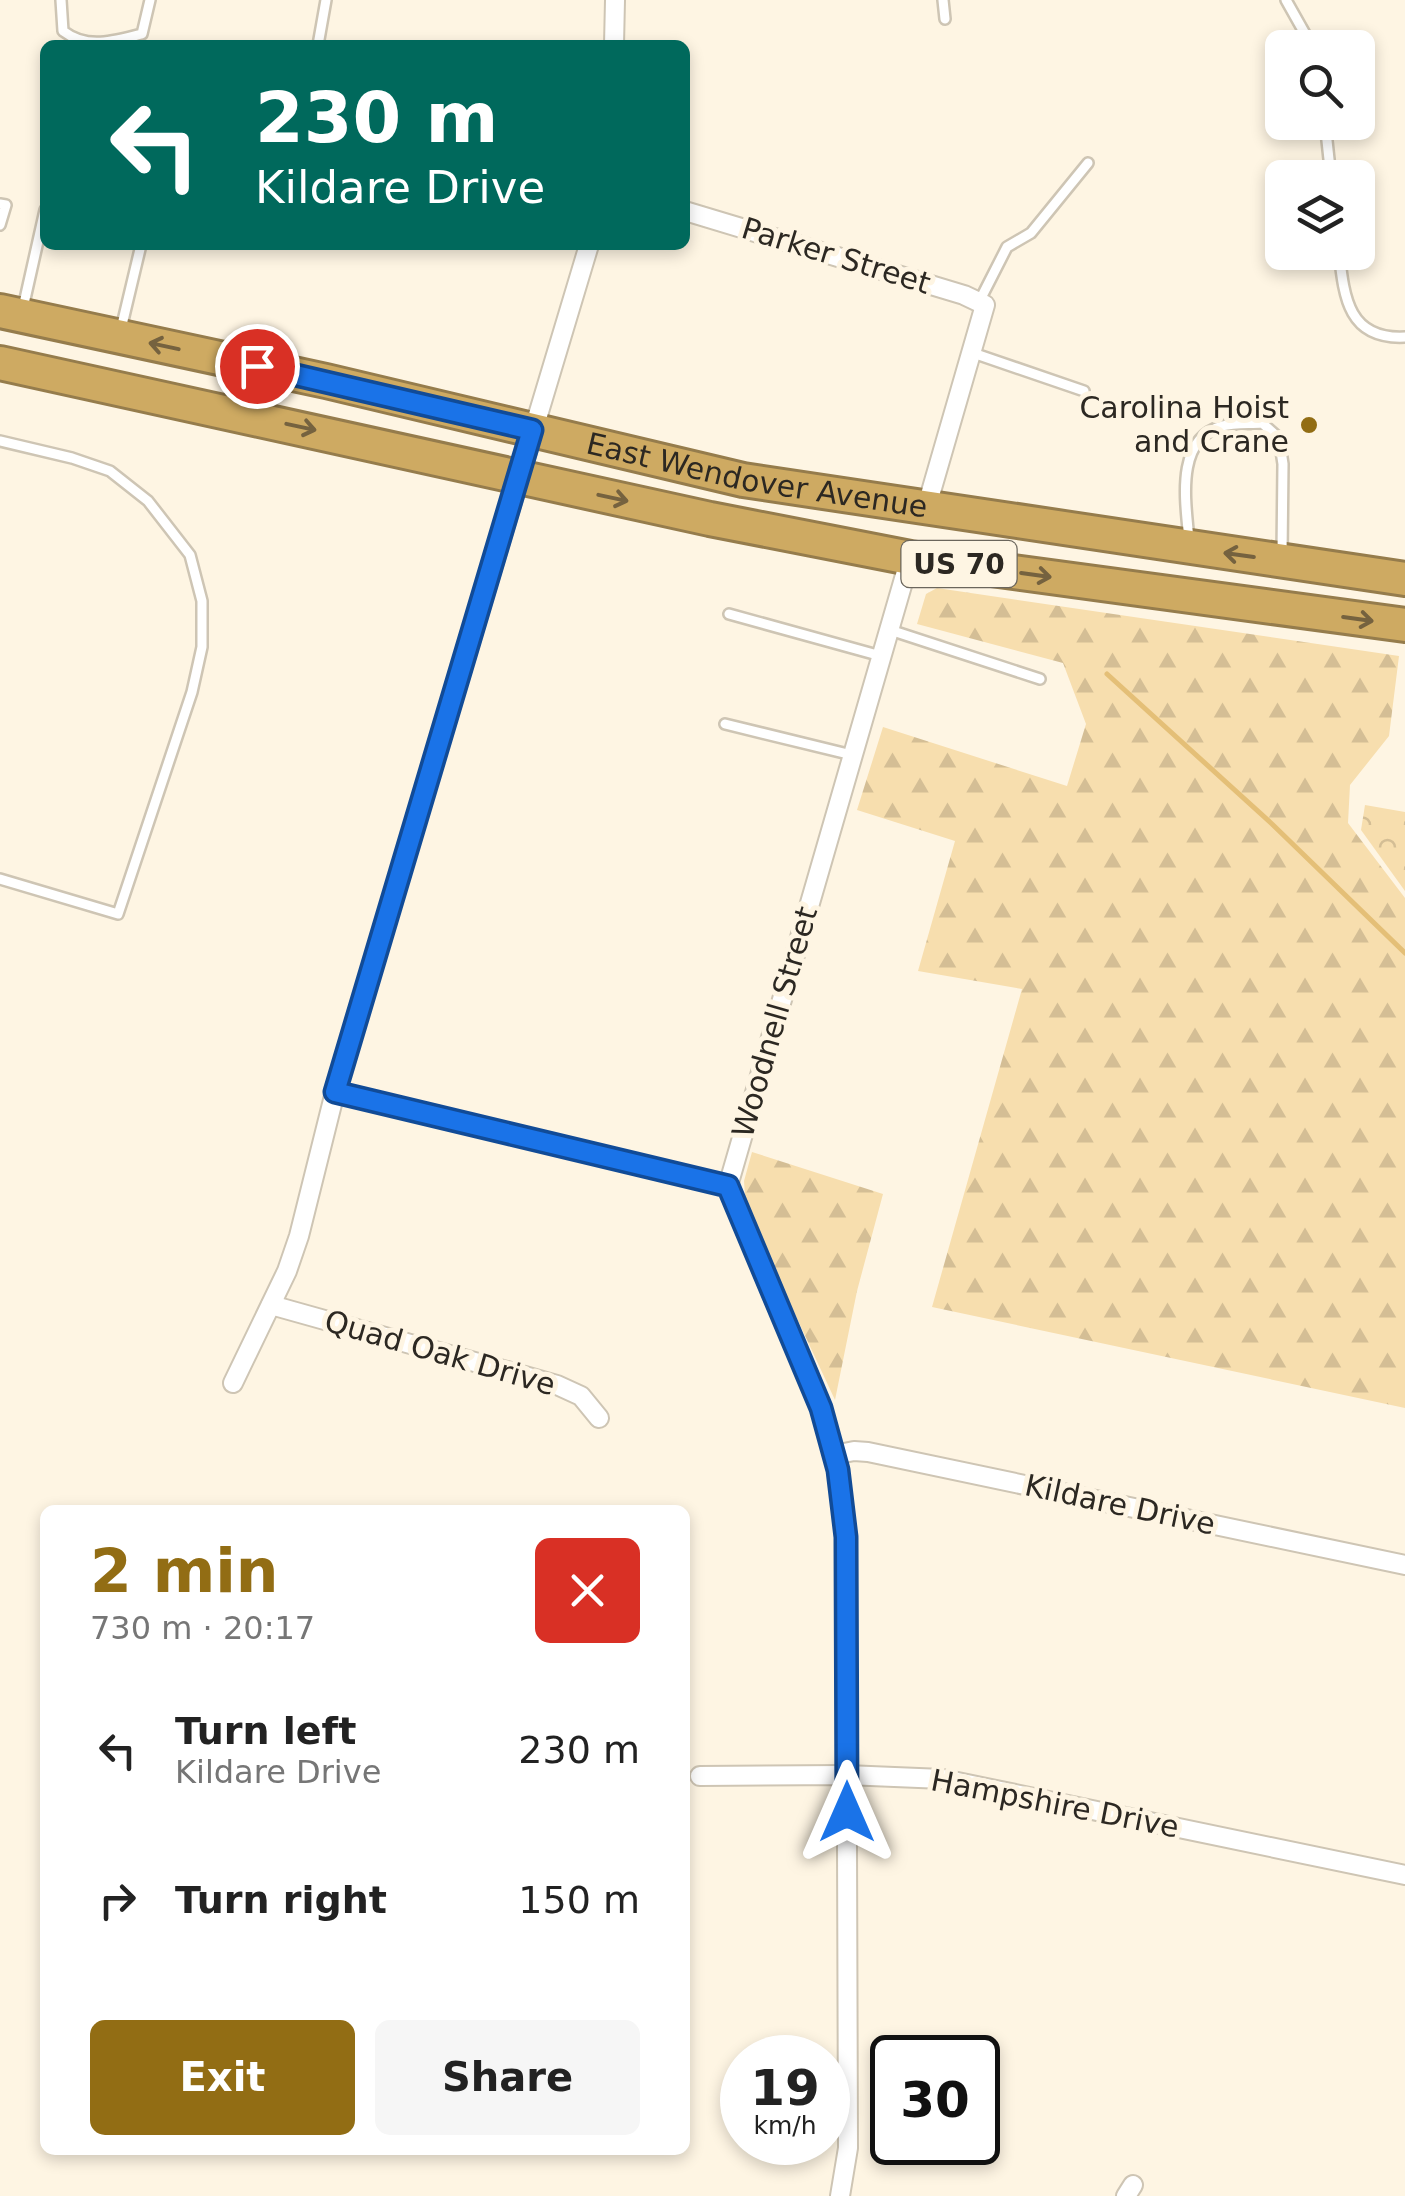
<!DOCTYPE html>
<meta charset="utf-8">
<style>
body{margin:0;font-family:"DejaVu Sans",sans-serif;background:#f6f6f6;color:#222;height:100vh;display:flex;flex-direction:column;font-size:38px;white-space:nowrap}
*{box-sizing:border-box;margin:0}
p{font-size:32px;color:#767676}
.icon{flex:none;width:55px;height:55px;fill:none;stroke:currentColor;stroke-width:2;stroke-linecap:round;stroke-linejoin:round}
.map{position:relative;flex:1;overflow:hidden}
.details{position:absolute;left:40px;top:1505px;width:650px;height:650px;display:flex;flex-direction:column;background:#fff;border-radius:15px;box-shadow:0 5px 15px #0003}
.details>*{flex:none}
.hud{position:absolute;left:40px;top:40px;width:650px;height:210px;border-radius:15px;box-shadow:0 5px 15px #0003;background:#00695c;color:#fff;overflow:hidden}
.buttons{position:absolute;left:1265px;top:30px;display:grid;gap:20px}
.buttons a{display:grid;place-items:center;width:110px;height:110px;border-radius:15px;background:#fff;box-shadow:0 5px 15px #0003;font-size:50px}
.speed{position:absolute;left:720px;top:2035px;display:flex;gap:20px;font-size:50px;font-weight:700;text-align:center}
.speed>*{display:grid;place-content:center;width:130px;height:130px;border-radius:50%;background:#fff;box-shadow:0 5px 15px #0003;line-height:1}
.speed small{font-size:25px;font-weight:400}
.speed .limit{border:5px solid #111;border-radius:15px;background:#fff;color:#111}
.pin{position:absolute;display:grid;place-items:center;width:85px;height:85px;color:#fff;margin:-42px;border:5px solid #fff;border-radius:50%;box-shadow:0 2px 10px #0007}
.me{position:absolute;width:110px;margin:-55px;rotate:0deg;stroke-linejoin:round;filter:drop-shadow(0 0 8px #0008)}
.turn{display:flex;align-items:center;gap:35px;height:210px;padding:0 50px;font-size:45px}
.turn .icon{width:130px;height:130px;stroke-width:2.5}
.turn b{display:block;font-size:70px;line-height:85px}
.round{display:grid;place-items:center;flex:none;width:105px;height:105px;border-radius:15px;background:#f6f6f6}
.head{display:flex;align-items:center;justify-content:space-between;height:170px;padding:0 50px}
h1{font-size:60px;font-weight:600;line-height:75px;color:#926d14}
.cta{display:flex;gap:20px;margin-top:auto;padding:20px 50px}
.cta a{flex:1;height:115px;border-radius:15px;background:#926d14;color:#fff;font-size:40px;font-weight:600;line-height:115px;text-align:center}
.cta a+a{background:#f6f6f6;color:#222}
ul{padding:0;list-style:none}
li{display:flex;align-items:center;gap:30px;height:150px;padding:0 50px}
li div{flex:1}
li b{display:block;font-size:38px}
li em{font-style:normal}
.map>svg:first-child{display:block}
</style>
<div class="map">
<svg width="1405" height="2196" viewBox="0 0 1405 2196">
<defs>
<pattern id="forest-firs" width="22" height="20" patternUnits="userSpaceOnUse" patternTransform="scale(2.5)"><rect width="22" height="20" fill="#f7deae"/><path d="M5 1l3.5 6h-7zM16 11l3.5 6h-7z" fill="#d4be95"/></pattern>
<pattern id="park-crowns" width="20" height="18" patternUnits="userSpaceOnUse" patternTransform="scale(2.5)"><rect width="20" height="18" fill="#f7deae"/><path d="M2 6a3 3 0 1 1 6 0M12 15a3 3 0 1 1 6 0" fill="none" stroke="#d4be95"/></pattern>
</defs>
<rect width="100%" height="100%" fill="#fef5e3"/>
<!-- forest -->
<g fill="url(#forest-firs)">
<polygon points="937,588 1399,656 1389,736 1350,785 1348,823 1405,898 1405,1408 932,1307 1022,989 918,971 955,841 857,810 883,727 1067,786 1086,724 1063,663 917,624 926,594"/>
<polygon points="752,1152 883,1194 857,1291 835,1400 746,1209 744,1181"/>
</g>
<!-- park -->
<polygon fill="url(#park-crowns)" points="1365,805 1405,812 1405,891 1361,830"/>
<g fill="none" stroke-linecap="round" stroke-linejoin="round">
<!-- stream -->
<polyline stroke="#e4bf77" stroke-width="5" points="1107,674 1272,824 1405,953"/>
<defs>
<g id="lane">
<path d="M61,0L63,31C88,50 113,41 142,34L150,0"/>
<polyline points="943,0 945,19"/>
<polyline points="1286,0 1313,48"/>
<polyline points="318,45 326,0"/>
<polyline points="1325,122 1331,178"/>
<polyline points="0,204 6,205 0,225"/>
<path d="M1339,252C1344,297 1348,340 1405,337"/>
<polyline points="979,302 1007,247 1031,233 1088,163"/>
<polyline points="23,308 45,210"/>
<polyline points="121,329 141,245"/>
<polyline points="973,353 1084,391"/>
<polyline points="0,441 72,458 110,471 148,501 190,555 202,601 202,647 192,692 118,914 0,879"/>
<path d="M1189,540C1186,504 1174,439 1222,426C1234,423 1249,424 1262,423L1279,438L1283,464L1282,554"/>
<polyline points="729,614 881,656"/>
<polyline points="890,630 1040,679"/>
<polyline points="725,724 852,755"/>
</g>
<g id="street">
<polyline points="614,45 615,0"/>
<polyline points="685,211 964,295 985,305 926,509"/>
<polyline points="335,1092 728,1186"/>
<polyline points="271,1305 557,1385 581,1396 599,1418"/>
<polyline points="233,1383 287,1271 299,1236 335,1092 589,245"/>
<polyline points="834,1455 854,1451 868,1452 1405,1565"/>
<polyline points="700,1776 846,1775 943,1779 1405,1875"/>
<polyline points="840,2196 848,2148 846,1537 838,1470 821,1408 728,1186 910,558"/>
<polyline points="1126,2196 1133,2185"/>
</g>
<g id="highway">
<path id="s1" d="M0,311L326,381L743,480L1405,579"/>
<polyline points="0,363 710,519 910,558 1405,625"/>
</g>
</defs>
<!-- lane casing -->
<use href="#lane" stroke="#cec5b4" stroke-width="14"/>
<!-- street casing -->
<use href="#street" stroke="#cec5b4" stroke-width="22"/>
<!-- highway casing -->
<use href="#highway" stroke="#957c4c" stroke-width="38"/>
<!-- lane -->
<use href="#lane" stroke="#fff" stroke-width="9"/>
<!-- street -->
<use href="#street" stroke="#fff" stroke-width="18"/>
<!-- highway -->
<use href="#highway" stroke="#ceaa62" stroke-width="32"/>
</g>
<!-- one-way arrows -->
<defs><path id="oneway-shaft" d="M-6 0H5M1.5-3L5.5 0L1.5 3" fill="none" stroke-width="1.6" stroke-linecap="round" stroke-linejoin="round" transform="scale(2.5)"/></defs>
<g stroke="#75623f">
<use href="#oneway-shaft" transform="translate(164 346) rotate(-168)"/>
<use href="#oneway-shaft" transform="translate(301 427) rotate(12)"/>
<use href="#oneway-shaft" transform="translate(613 498) rotate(12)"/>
<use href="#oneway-shaft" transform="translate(1239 555) rotate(-172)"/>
<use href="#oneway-shaft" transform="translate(1036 575) rotate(8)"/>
<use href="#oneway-shaft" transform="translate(1358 619) rotate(8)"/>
</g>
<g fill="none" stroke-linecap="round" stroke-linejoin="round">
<defs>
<polyline id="route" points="257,366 532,430 335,1092 728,1186 821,1408 838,1470 846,1537 847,1812"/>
</defs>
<!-- route casing -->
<use href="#route" stroke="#114b97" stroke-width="25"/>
<!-- route -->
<use href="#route" stroke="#1a73e8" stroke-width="18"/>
</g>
<!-- markers -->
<circle fill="#926d14" stroke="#fef5e3" stroke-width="4" cx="1309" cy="425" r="10"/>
<g text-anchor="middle" stroke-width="10" stroke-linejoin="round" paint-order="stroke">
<!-- shield labels -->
<rect fill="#fef5e3" stroke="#6b665c" stroke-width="2.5" x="901.5" y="541" width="115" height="46" rx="8"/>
<g font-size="28" font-weight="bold" fill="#2c2822">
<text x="959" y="574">US 70</text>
</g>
<!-- street labels -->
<g font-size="30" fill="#2c2822" stroke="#fef5e3">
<text transform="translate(836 256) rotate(17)" y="10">Parker Street</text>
<text dy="10" stroke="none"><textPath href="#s1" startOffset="775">East Wendover Avenue</textPath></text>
<text transform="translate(775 1022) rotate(-74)" y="10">Woodnell Street</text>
<text transform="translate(440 1353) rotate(16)" y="10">Quad Oak Drive</text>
<text transform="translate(1120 1505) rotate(12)" y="10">Kildare Drive</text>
<text transform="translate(1055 1804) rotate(11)" y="10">Hampshire Drive</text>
</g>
<!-- poi labels -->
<g font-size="30" fill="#2c2822" stroke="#fef5e3" text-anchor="end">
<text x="1289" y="418">Carolina Hoist<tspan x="1289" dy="34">and Crane</tspan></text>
</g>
</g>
</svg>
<div class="buttons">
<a><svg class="icon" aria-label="search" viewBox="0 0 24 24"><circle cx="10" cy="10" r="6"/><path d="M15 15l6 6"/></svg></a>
<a><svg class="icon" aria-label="layers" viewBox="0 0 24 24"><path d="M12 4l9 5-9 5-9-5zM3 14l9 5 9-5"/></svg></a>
</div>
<div class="speed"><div>19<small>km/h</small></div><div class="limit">30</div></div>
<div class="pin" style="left:257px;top:366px;background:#d93025"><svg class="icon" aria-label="arrive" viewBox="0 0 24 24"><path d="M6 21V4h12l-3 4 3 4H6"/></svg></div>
<svg class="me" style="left:847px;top:1812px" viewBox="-20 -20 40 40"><path d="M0-17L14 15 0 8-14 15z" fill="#1a73e8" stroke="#fff" stroke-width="4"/></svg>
<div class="hud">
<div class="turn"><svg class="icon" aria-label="left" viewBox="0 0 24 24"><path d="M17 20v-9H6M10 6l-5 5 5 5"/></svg><div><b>230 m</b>Kildare Drive</div></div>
</div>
<section class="details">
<div class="head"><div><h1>2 min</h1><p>730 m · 20:17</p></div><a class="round" style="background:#d93025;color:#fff"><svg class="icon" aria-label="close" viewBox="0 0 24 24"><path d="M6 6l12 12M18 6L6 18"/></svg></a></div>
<ul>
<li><svg class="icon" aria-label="left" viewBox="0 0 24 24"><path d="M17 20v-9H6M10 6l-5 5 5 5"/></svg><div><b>Turn left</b><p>Kildare Drive</p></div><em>230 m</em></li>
<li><svg class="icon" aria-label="right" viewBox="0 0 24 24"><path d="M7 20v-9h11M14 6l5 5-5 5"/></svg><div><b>Turn right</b></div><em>150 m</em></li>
</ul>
<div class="cta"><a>Exit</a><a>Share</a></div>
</section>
</div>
